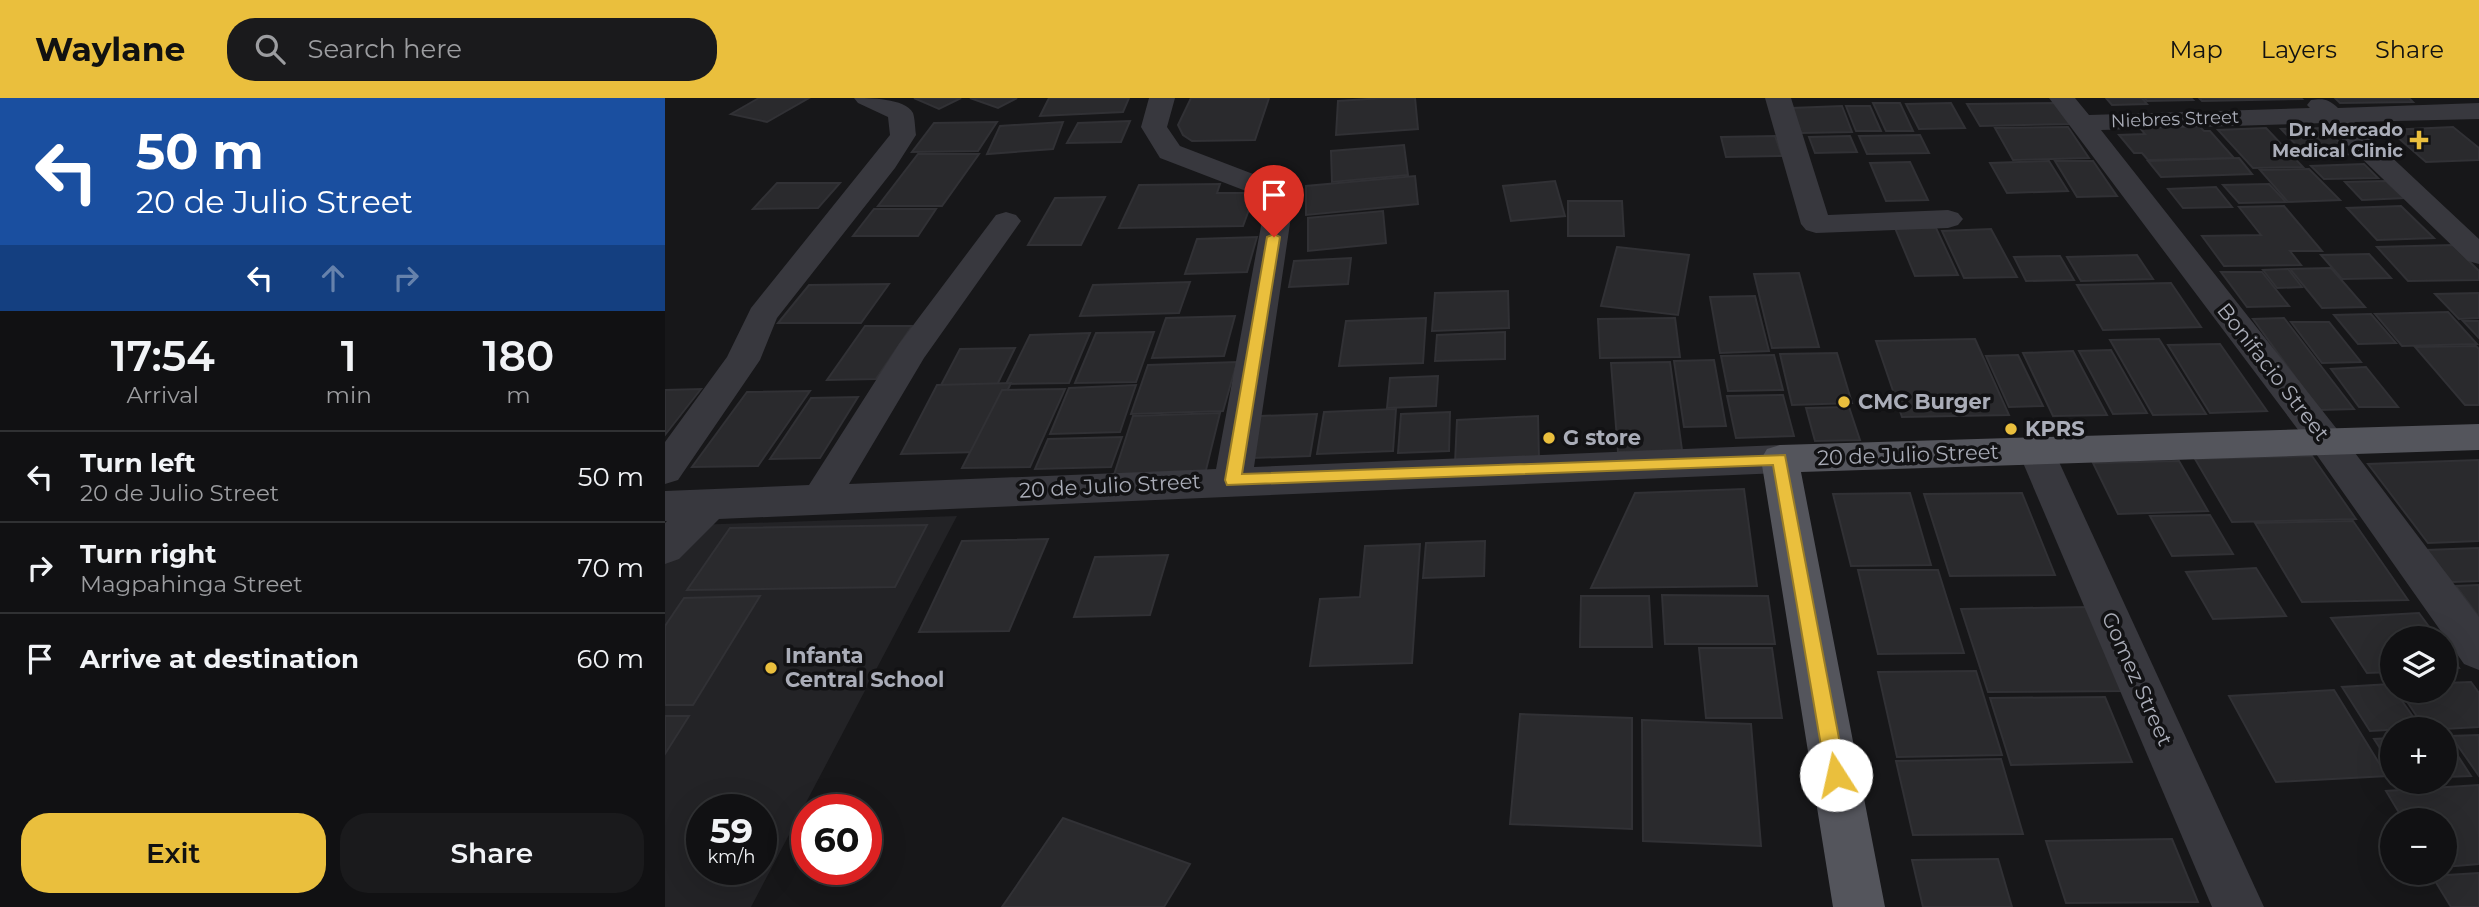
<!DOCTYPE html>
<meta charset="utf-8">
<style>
body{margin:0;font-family:Montserrat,sans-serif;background:#1a1a1c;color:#f1f3f6;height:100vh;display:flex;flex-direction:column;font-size:26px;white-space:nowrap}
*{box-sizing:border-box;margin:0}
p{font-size:23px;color:#9c9da0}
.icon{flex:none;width:38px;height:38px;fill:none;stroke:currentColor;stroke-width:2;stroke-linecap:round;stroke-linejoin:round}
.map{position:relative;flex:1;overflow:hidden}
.sheet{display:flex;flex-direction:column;background:#111113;width:665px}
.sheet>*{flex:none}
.top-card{background:#1a4fa0;color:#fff;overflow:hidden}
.tools{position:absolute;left:1715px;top:528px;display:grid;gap:14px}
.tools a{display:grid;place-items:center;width:77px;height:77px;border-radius:50%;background:#111113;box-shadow:0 7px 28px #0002,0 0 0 2px #303133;font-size:35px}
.speed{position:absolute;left:21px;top:696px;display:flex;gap:14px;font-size:35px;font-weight:700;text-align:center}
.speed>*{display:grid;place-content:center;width:91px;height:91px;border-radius:50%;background:#111113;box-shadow:0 7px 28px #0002,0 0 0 2px #303133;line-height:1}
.speed small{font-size:18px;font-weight:400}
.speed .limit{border:10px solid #d22;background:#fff;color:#111}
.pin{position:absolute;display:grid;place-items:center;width:60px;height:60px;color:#fff;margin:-72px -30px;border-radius:50% 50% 50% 0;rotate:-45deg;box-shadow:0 0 7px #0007}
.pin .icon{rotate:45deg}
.me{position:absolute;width:77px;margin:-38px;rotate:350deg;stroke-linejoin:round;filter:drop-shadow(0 0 5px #0008)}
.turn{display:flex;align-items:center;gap:24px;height:147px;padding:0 21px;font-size:32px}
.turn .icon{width:91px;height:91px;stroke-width:2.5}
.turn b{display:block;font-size:49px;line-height:60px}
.lanes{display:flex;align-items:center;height:66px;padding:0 21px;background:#0003;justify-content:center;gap:35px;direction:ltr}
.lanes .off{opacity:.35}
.eta{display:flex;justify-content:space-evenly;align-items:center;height:119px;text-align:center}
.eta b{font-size:42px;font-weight:600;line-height:49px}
.primary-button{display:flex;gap:14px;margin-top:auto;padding:14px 21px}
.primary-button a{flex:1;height:80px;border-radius:28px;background:#eabf3d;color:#111;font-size:28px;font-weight:600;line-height:80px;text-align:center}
.primary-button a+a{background:#1a1a1c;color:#f1f3f6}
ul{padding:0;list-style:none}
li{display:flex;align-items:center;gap:21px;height:91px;padding:0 21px;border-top:2px solid #303133}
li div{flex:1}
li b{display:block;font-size:26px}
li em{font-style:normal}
header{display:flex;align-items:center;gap:42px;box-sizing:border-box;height:98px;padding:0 35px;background:#eabf3d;color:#111}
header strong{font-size:33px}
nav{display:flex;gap:38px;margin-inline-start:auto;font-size:24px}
.search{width:490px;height:63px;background:#1a1a1c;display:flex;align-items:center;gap:18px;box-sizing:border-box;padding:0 24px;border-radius:28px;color:#9c9da0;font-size:26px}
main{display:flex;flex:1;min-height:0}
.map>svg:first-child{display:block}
</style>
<header>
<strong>Waylane</strong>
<div class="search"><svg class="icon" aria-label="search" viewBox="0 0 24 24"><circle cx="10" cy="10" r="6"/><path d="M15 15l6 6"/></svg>Search here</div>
<nav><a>Map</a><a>Layers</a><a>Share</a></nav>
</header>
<main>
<section class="sheet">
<div class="top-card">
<div class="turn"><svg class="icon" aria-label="left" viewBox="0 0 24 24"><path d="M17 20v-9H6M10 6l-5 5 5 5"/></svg><div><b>50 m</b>20 de Julio Street</div></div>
<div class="lanes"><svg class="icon" aria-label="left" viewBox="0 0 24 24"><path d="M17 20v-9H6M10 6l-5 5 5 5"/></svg><svg class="icon off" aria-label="ahead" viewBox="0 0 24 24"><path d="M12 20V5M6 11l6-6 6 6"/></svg><svg class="icon off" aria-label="right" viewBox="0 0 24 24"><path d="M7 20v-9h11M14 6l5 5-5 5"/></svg></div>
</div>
<div class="eta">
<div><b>17:54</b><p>Arrival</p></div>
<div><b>1</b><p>min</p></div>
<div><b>180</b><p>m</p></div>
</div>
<ul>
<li><svg class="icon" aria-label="left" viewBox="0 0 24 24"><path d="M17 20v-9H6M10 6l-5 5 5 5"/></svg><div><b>Turn left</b><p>20 de Julio Street</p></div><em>50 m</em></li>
<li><svg class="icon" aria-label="right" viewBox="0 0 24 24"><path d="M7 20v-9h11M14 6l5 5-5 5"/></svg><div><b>Turn right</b><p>Magpahinga Street</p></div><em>70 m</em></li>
<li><svg class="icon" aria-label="arrive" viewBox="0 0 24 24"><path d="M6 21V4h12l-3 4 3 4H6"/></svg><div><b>Arrive at destination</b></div><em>60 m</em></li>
</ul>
<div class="primary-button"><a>Exit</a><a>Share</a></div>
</section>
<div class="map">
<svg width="1814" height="809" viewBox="0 0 1814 809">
<rect width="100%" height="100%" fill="#171719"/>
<!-- built -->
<path fill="#232326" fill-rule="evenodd" d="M292,418L86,809H0V428ZM37,712H96V772H37Z"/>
<!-- building -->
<g fill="#2a2a2d" stroke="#313135" stroke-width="2">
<polygon points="94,0 144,0 102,24 66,16"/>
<polygon points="249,0 296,0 274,11"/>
<polygon points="305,0 352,0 333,10"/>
<polygon points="384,0 464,0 458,14 375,18"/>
<polygon points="526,0 604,0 590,42 527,43 518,37 513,27"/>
<polygon points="718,0 750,0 753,31 671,37 673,3"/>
<polygon points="1441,0 1477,0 1482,6 1447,7"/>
<polygon points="1479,0 1526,0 1528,2 1482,3"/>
<polygon points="1534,0 1636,0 1637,1 1537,3"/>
<polygon points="1670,0 1744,0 1748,4 1675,5"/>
<polygon points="1208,5 1235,5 1248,33 1221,33"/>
<polygon points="1286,5 1300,30 1254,31 1241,6"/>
<polygon points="1391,5 1406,26 1315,28 1302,6"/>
<polygon points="1177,8 1187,34 1136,35 1127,10"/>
<polygon points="1181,8 1205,8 1216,33 1191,33"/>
<polygon points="465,23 456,44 402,45 413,25"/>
<polygon points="332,24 313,53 247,54 269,25"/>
<polygon points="398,24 388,51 322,56 335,28"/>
<polygon points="1534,28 1539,33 1545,33 1569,60 1483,62 1477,55 1469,55 1454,37 1480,36 1475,30"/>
<polygon points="1403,29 1424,60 1348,62 1330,30"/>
<polygon points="1788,29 1814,50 1814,62 1761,64 1724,32"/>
<polygon points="1601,30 1638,69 1588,70 1553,32"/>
<polygon points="1659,30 1687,56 1642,58 1616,31"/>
<polygon points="1255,37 1264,55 1202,56 1194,38"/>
<polygon points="1110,38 1117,58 1061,59 1056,39"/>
<polygon points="1185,38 1192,54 1150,55 1144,39"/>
<polygon points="739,47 743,77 667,84 666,53"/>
<polygon points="253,56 314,56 277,108 213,108"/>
<polygon points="1574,60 1587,76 1496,79 1483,63"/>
<polygon points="1384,63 1403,93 1342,95 1325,65"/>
<polygon points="1390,63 1428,63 1452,98 1412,99"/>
<polygon points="1245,64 1263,102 1221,103 1205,65"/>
<polygon points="1699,66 1713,80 1659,81 1646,68"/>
<polygon points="1644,71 1675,102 1623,104 1595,72"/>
<polygon points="750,78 753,106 641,117 641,88"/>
<polygon points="890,83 900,118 846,123 838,88"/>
<polygon points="1721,83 1739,100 1697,102 1680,84"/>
<polygon points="112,85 175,85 153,110 88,111"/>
<polygon points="555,86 552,95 590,95 578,128 454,130 474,87"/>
<polygon points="1604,86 1621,104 1574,105 1558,87"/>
<polygon points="1551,89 1567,109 1518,110 1503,91"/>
<polygon points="440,99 416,147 363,147 390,100"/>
<polygon points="903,103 957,103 959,138 903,138"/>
<polygon points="1619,108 1657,153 1625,153 1636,167 1559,168 1537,138 1596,137 1574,109"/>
<polygon points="1736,108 1769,140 1712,142 1682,110"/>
<polygon points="209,111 271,111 253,138 188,138"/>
<polygon points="718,113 721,145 643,153 643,120"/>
<polygon points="1230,130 1271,130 1293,177 1250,178"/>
<polygon points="1326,131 1352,179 1299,180 1277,133"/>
<polygon points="592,139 582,174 520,176 532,141"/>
<polygon points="1788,147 1814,173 1814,182 1743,183 1712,149"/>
<polygon points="952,149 1024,157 1013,217 936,208"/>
<polygon points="1704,156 1726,180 1677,181 1656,157"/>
<polygon points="1472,157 1488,181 1416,183 1402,159"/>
<polygon points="1395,158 1409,182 1361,183 1349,159"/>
<polygon points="686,160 683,186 624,189 629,163"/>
<polygon points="1666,170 1700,209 1657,210 1625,171"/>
<polygon points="1623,171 1637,189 1612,190 1598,172"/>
<polygon points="1556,174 1597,174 1624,208 1582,209"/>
<polygon points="1134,175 1154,249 1107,250 1089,176"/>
<polygon points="525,184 514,215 415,218 428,187"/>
<polygon points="1506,185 1536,229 1438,232 1412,187"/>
<polygon points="224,186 196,225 113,225 144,187"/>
<polygon points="843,193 844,230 767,233 770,195"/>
<polygon points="1814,195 1814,220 1794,221 1770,196"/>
<polygon points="1090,198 1104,253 1055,255 1045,199"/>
<polygon points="1783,214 1812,246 1737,248 1710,216"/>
<polygon points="1706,216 1731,245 1693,246 1669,217"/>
<polygon points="570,218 559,258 487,260 501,220"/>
<polygon points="761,220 758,265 674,268 681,223"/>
<polygon points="1010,220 1015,259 935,260 933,221"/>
<polygon points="1619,220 1689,311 1654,312 1588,221"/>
<polygon points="1798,223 1814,223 1814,240"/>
<polygon points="1626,224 1664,224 1696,264 1657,265"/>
<polygon points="200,228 247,228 211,281 162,282"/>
<polygon points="489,234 471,284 410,285 431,235"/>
<polygon points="840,234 840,261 770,263 772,237"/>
<polygon points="425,235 404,285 341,286 365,237"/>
<polygon points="1310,241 1344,317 1237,319 1211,243"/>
<polygon points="1494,241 1541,316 1488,317 1445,242"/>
<polygon points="1555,246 1602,313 1545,315 1503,247"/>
<polygon points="1811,248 1814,251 1814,307 1800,307 1750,249"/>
<polygon points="350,250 331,289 274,291 295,251"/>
<polygon points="1446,252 1482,315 1448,316 1414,253"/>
<polygon points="1408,253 1442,317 1388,318 1358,255"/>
<polygon points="1172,255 1187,305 1127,307 1115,256"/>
<polygon points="1109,257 1118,292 1063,293 1056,258"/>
<polygon points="1353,257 1378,308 1344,309 1321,258"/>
<polygon points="1049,262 1061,328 1019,329 1009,263"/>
<polygon points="572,264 558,313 466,316 483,267"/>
<polygon points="1005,264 1017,352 953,354 946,265"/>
<polygon points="1701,269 1733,309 1694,309 1666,271"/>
<polygon points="773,278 771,308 722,310 725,280"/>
<polygon points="346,285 313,354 236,356 272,287"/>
<polygon points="471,287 455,334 385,336 404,290"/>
<polygon points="36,291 0,337 0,292"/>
<polygon points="400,291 365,369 297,370 337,292"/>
<polygon points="145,293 93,368 27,369 82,294"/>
<polygon points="1118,297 1129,338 1071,340 1062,298"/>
<polygon points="193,299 155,360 105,361 146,300"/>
<polygon points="1184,309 1195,342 1150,343 1141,310"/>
<polygon points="731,311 728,353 652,356 659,314"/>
<polygon points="785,314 784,353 733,355 736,316"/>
<polygon points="555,315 540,376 448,380 468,318"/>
<polygon points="652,316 645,358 587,360 595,318"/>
<polygon points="873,318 874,362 790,365 792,322"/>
<polygon points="457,339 446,369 370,371 383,341"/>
<polygon points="1647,358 1691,421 1567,424 1530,361"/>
<polygon points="1814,362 1814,443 1763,445 1703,366"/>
<polygon points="1514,363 1543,413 1453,416 1428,365"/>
<polygon points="1079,391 1092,488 926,490 970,395"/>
<polygon points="1245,395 1266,467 1186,468 1168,396"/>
<polygon points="1357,395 1390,477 1285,478 1259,396"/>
<polygon points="1545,417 1568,456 1507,458 1485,418"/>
<polygon points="1688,423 1743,502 1637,504 1590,425"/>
<polygon points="262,427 230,489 22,492 65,430"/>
<polygon points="383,441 344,533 254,534 297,443"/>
<polygon points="820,443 819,478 758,480 761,445"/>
<polygon points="755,446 747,565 645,568 655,501 695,499 700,448"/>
<polygon points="1814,450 1814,483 1787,484 1762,452"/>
<polygon points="503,457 485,517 409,519 430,459"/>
<polygon points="1591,470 1621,518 1548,521 1521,474"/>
<polygon points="1193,472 1273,472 1299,555 1213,556"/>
<polygon points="1814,487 1814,519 1791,488"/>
<polygon points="997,497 1103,498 1110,546 1000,546"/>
<polygon points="95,498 28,607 0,607 0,528 19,500"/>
<polygon points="916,498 984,498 987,549 915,549"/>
<polygon points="1424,509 1459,593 1323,594 1296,511"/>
<polygon points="1754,515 1773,541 1727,541 1727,574 1702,575 1666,520"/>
<polygon points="1034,550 1107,550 1117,620 1041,620"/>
<polygon points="1780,551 1794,570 1780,571"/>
<polygon points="1311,573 1337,657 1232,659 1213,574"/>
<polygon points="1806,584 1814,595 1814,629 1761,632 1735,593 1780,593 1780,585"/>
<polygon points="1725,586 1727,593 1730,593 1756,630 1705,633 1677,589"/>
<polygon points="1669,592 1722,678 1611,684 1564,598"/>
<polygon points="1440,599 1467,664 1346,667 1325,600"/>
<polygon points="855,616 967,620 967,731 845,726"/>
<polygon points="0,618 24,618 0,656"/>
<polygon points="977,622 1086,626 1096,748 978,743"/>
<polygon points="1814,637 1814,678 1786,638"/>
<polygon points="1780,638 1806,678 1780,679"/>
<polygon points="1727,640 1727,669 1709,641"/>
<polygon points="1336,661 1358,736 1248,737 1231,663"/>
<polygon points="1814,687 1814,766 1780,769 1780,723 1739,723 1721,693"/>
<polygon points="398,720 525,766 499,809 337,809"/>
<polygon points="1507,741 1533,804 1401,805 1381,743"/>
<polygon points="1333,761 1347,809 1258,809 1247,762"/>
<polygon points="1814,775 1814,809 1786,809 1767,778"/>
</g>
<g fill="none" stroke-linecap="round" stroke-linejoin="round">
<!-- minor -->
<g fill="#38383e" fill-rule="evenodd">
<path d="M189,0C204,0 240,0 248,15C250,21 250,30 251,37L230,70L112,220L95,262L13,382L0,386V344L62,259L86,210L225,37L223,19L193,5Z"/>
<polygon points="484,0 510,0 502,29 515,48 617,87 627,112 589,369 1115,347 1128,351 1134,361 1128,371 1115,375 54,421 14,461 0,466 0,425 2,423 0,423 0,393 144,387 234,246 331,117 341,114 351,117 356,123 259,260 184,386 551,371 599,112 594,98 495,60 476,29"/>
<polygon points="1100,0 1126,0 1163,117 1283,112 1293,115 1298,121 1293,127 1283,130 1151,135 1141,132 1136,126"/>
<path d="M1384,0H1410L1424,17L1645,10L1642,7L1646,2C1658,0 1664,1 1673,10L1814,5V21L1689,24L1814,141V166L1803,163L1660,25L1436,32L1675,335L1814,519V572L1799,566L1649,353Z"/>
<polygon points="1371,340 1384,343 1389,353 1599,809 1547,809 1353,353 1358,343"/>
</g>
<!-- major -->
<polygon fill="#54555c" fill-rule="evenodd" points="1814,326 1814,352 1136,374 1220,809 1168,809 1096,361 1102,351 1115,347"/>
</g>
<!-- route -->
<polygon fill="#eabf3d" stroke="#987c28" stroke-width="2" points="609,136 615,139 577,376 1120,357 1181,677 1178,684 1171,687 1164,684 1161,677 1108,367 562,387 560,382 602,139"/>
<!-- markers -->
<g fill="#eabf3d" stroke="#121214" stroke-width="2.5">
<path d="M1750.5 31.5h7v7h7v7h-7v7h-7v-7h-7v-7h7z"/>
<circle cx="1179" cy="304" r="7"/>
<circle cx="1346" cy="331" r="7"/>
<circle cx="884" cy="340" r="7"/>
<circle cx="106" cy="570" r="7"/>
</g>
<g text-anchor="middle" stroke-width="7" stroke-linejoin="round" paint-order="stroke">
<!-- far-street labels -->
<g font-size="18" fill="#aaadb8" stroke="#121214">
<text transform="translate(1510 21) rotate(-2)" y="6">Niebres Street</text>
</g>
<!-- far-poi labels -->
<g font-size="18" font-weight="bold" fill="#aaadb8" stroke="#121214" text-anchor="end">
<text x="1738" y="38">Dr. Mercado<tspan x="1738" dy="21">Medical Clinic</tspan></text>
</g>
<!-- street labels -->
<g font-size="21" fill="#aaadb8" stroke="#121214">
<text transform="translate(1608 274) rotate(52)" y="7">Bonifacio Street</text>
<text transform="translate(1243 357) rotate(-2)" y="7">20 de Julio Street</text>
<text transform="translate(445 388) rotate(-3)" y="7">20 de Julio Street</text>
<text transform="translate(1472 581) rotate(66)" y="7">Gomez Street</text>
</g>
<!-- poi labels -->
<g font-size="21" font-weight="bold" fill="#aaadb8" stroke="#121214" text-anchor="start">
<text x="1193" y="311">CMC Burger</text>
<text x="1360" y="338">KPRS</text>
<text x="898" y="347">G store</text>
<text x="120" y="565">Infanta<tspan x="120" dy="24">Central School</tspan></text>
</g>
</g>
</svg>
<div class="tools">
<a><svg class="icon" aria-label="layers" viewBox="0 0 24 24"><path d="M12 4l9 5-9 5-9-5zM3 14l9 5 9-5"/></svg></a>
<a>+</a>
<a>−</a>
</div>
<div class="speed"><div>59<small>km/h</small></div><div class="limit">60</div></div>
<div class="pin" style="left:609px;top:139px;background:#d93025"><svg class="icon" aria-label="arrive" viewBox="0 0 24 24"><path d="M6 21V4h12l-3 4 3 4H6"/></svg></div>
<svg class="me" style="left:1171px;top:677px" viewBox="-20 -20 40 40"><circle r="19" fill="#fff"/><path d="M0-13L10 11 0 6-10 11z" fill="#eabf3d"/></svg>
</div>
</main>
